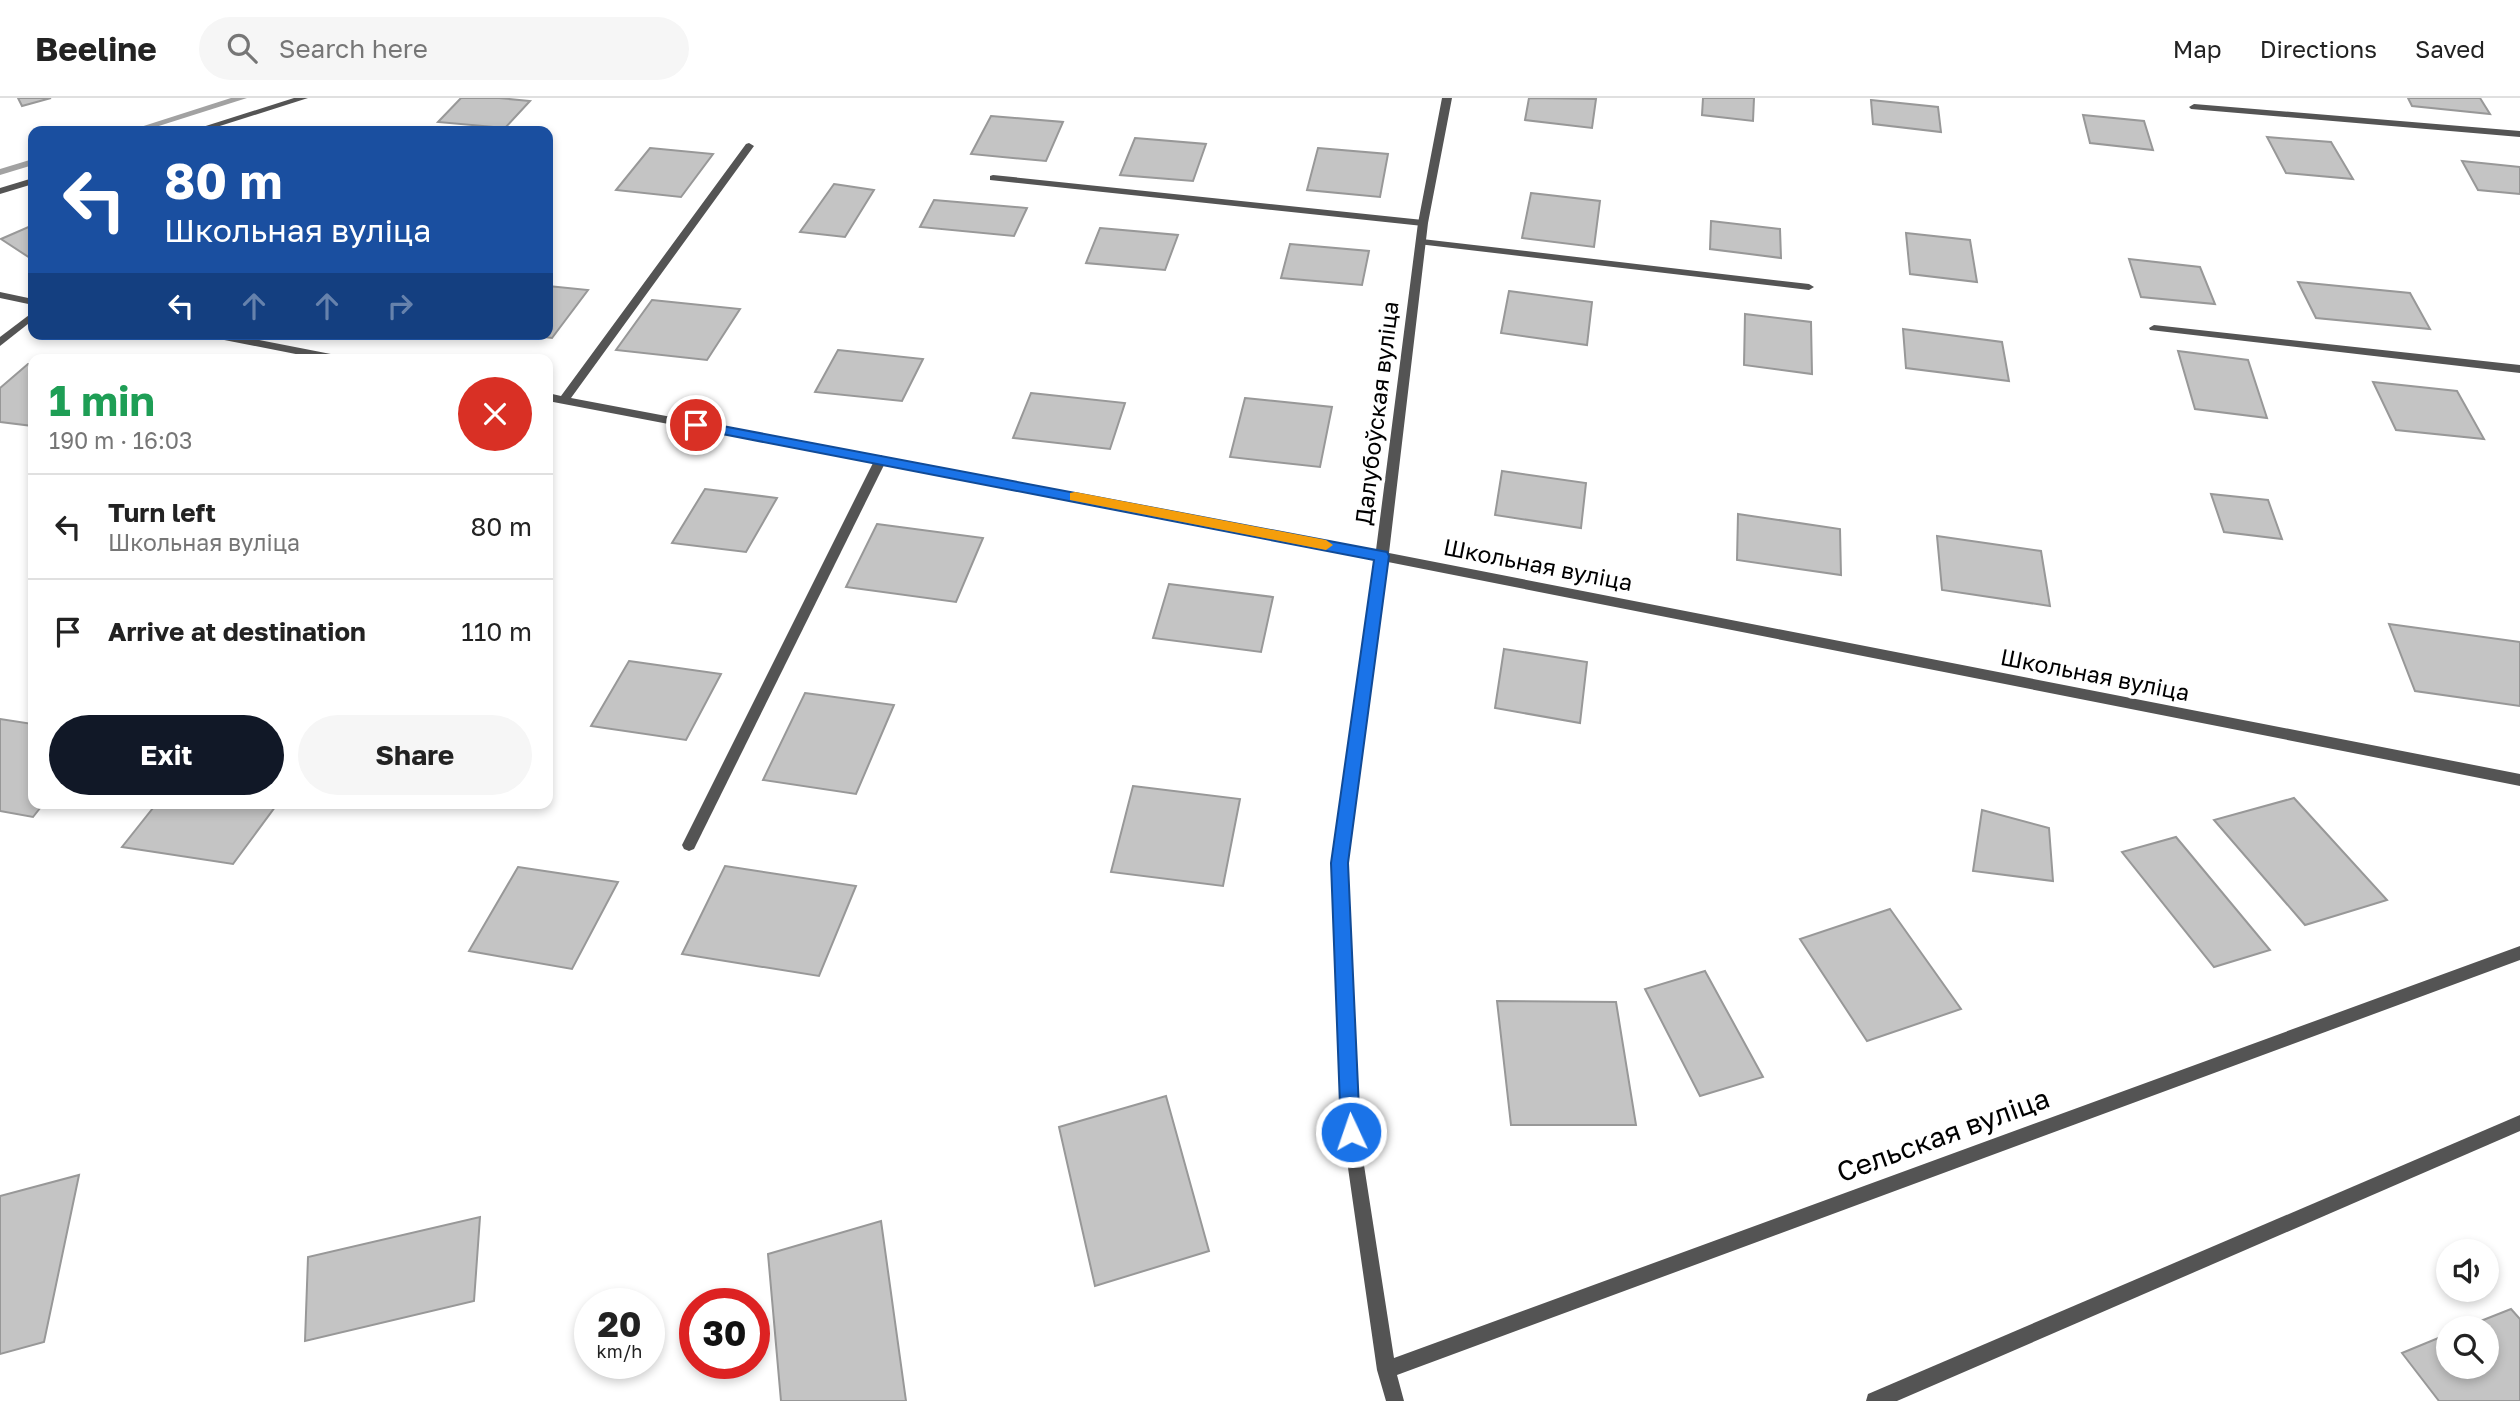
<!DOCTYPE html>
<meta charset="utf-8">
<style>
body{margin:0;font-family:"Golos Text",sans-serif;background:#f6f6f6;color:#222;height:100vh;display:flex;flex-direction:column;font-size:26px;white-space:nowrap}
*{box-sizing:border-box;margin:0}
p{font-size:23px;color:#767676}
.icon{flex:none;width:38px;height:38px;fill:none;stroke:currentColor;stroke-width:2;stroke-linecap:round;stroke-linejoin:round}
.map{position:relative;flex:1;overflow:hidden}
.panel{position:absolute;left:28px;top:256px;width:525px;height:455px;display:flex;flex-direction:column;background:#fff;border-radius:14px;box-shadow:0 4px 10px #0003}
.panel>*{flex:none}
.hud{position:absolute;left:28px;top:28px;width:525px;height:214px;border-radius:14px;box-shadow:0 4px 10px #0003;background:#1a4fa0;color:#fff;overflow:hidden}
.tools{position:absolute;left:2436px;top:1141px;display:grid;gap:14px}
.tools a{display:grid;place-items:center;width:63px;height:63px;border-radius:50%;background:#fff;box-shadow:0 4px 10px #0003;font-size:35px}
.speed{position:absolute;left:574px;top:1190px;display:flex;gap:14px;font-size:35px;font-weight:700;text-align:center}
.speed>*{display:grid;place-content:center;width:91px;height:91px;border-radius:50%;background:#fff;box-shadow:0 4px 10px #0003;line-height:1}
.speed small{font-size:18px;font-weight:400}
.speed .limit{border:10px solid #d22;background:#fff;color:#111}
.pin{position:absolute;display:grid;place-items:center;width:60px;height:60px;color:#fff;margin:-30px;border:4px solid #fff;border-radius:50%;box-shadow:0 2px 7px #0007}
.me{position:absolute;width:77px;margin:-38px;rotate:357deg;stroke-linejoin:round;filter:drop-shadow(0 0 5px #0008)}
.turn{display:flex;align-items:center;gap:24px;height:147px;padding:0 21px;font-size:32px}
.turn .icon{width:91px;height:91px;stroke-width:2.5}
.turn b{display:block;font-size:49px;line-height:60px}
.lanes{display:flex;align-items:center;height:66px;padding:0 21px;background:#0003;justify-content:center;gap:35px;direction:ltr}
.lanes .off{opacity:.35}
.round{display:grid;place-items:center;flex:none;width:74px;height:74px;border-radius:37px;background:#f6f6f6}
.summary{display:flex;align-items:center;justify-content:space-between;height:119px;padding:0 21px}
h1{font-size:42px;font-weight:700;line-height:52px;color:#1e9e55}
.button{display:flex;gap:14px;margin-top:auto;padding:14px 21px}
.button a{flex:1;height:80px;border-radius:42px;background:#111827;color:#fff;font-size:28px;font-weight:700;line-height:80px;text-align:center}
.button a+a{background:#f6f6f6;color:#222}
ul{padding:0;list-style:none}
li{display:flex;align-items:center;gap:21px;height:105px;padding:0 21px;border-top:2px solid #e0e0e0}
li div{flex:1}
li b{display:block;font-size:26px}
li em{font-style:normal}
header{display:flex;align-items:center;gap:42px;box-sizing:border-box;height:98px;padding:0 35px;background:#fff;border-bottom:2px solid #e0e0e0}
header strong{font-size:33px}
nav{display:flex;gap:38px;margin-inline-start:auto;font-size:24px}
.search{width:490px;height:63px;background:#f6f6f6;display:flex;align-items:center;gap:18px;box-sizing:border-box;padding:0 24px;border-radius:38px;color:#767676;font-size:26px}
.map>svg:first-child{display:block}
</style>
<header>
<strong>Beeline</strong>
<div class="search"><svg class="icon" aria-label="search" viewBox="0 0 24 24"><circle cx="10" cy="10" r="6"/><path d="M15 15l6 6"/></svg>Search here</div>
<nav><a>Map</a><a>Directions</a><a>Saved</a></nav>
</header>
<div class="map">
<svg width="2520" height="1303" viewBox="0 0 2520 1303">
<rect width="100%" height="100%" fill="#fff"/>
<g fill="none" stroke-linecap="round" stroke-linejoin="round">
<!-- stream -->
<g fill="#a2a2a2" fill-rule="evenodd">
<polygon points="231,0 247,0 143,33 128,33"/>
<polygon points="33,61 33,67 0,77 0,71"/>
</g>
</g>
<!-- building -->
<g fill="#c4c4c4" stroke="#989898" stroke-width="2">
<polygon points="18,0 51,0 22,8"/>
<polygon points="461,0 499,0 530,3 505,30 438,24"/>
<polygon points="1529,0 1596,1 1592,30 1525,22"/>
<polygon points="1703,0 1754,0 1753,23 1702,17"/>
<polygon points="2408,0 2480,0 2490,16 2412,8"/>
<polygon points="1871,2 1938,9 1941,34 1873,26"/>
<polygon points="2083,17 2144,23 2153,52 2090,45"/>
<polygon points="991,18 1063,24 1046,63 971,56"/>
<polygon points="2267,39 2331,44 2353,81 2286,75"/>
<polygon points="1135,40 1206,46 1193,83 1120,77"/>
<polygon points="650,50 713,56 681,99 616,92"/>
<polygon points="1318,50 1388,56 1380,99 1307,92"/>
<polygon points="2462,63 2520,69 2520,96 2478,92"/>
<polygon points="834,86 874,92 845,139 800,134"/>
<polygon points="1531,95 1600,103 1594,149 1522,140"/>
<polygon points="934,102 1027,110 1014,138 920,129"/>
<polygon points="1711,123 1780,131 1781,160 1710,151"/>
<polygon points="33,127 33,162 1,141"/>
<polygon points="1100,130 1178,137 1165,172 1086,165"/>
<polygon points="1906,135 1970,142 1977,184 1910,176"/>
<polygon points="1290,146 1369,153 1362,187 1281,180"/>
<polygon points="2129,161 2200,169 2215,206 2141,199"/>
<polygon points="2298,184 2410,195 2430,231 2316,220"/>
<polygon points="548,188 588,192 552,240 519,236 548,236"/>
<polygon points="1509,193 1592,204 1587,247 1501,235"/>
<polygon points="652,202 740,211 707,262 616,252"/>
<polygon points="1745,216 1811,224 1812,276 1744,267"/>
<polygon points="1903,231 2002,244 2009,283 1906,270"/>
<polygon points="838,252 923,261 902,303 815,294"/>
<polygon points="2178,253 2248,262 2267,320 2195,311"/>
<polygon points="28,266 33,266 33,328 0,324 0,290"/>
<polygon points="2373,284 2457,293 2484,341 2396,332"/>
<polygon points="1031,295 1125,305 1110,351 1013,340"/>
<polygon points="1245,300 1332,309 1320,369 1230,359"/>
<polygon points="1502,373 1586,385 1581,430 1495,417"/>
<polygon points="705,391 777,400 746,454 672,445"/>
<polygon points="2211,396 2268,402 2282,441 2224,434"/>
<polygon points="1738,416 1840,431 1841,477 1737,462"/>
<polygon points="877,426 983,440 956,504 846,489"/>
<polygon points="1937,438 2041,453 2050,508 1942,492"/>
<polygon points="1169,486 1273,499 1261,554 1153,540"/>
<polygon points="2389,526 2520,544 2520,608 2415,593"/>
<polygon points="1504,551 1587,564 1580,625 1495,610"/>
<polygon points="629,563 721,576 686,642 591,628"/>
<polygon points="805,595 894,607 856,696 763,682"/>
<polygon points="0,621 33,626 33,705 44,705 33,719 0,713"/>
<polygon points="1133,688 1240,701 1223,788 1111,774"/>
<polygon points="2294,700 2387,802 2305,827 2214,722"/>
<polygon points="157,705 278,705 233,766 122,749"/>
<polygon points="1982,712 2049,730 2053,783 1973,773"/>
<polygon points="2176,739 2270,852 2214,869 2122,754"/>
<polygon points="725,768 856,788 819,878 682,856"/>
<polygon points="518,769 618,784 572,871 469,853"/>
<polygon points="1890,811 1961,911 1867,943 1800,841"/>
<polygon points="1705,873 1763,979 1700,998 1645,891"/>
<polygon points="1497,903 1616,904 1636,1027 1511,1027"/>
<polygon points="1166,998 1209,1153 1095,1188 1059,1029"/>
<polygon points="79,1077 44,1244 0,1256 0,1098"/>
<polygon points="480,1119 474,1203 305,1243 308,1159"/>
<polygon points="881,1123 906,1303 781,1303 768,1156"/>
<polygon points="2511,1211 2520,1221 2520,1303 2439,1303 2402,1255 2448,1236 2448,1269 2487,1269 2487,1230 2463,1230"/>
</g>
<g fill="none" stroke-linecap="round" stroke-linejoin="round">
<!-- lane -->
<g fill="#545454" fill-rule="evenodd">
<polygon points="2194,6 2520,33 2520,39 2191,11 2189,9"/>
<polygon points="993,77 1423,122 1428,125 1423,128 990,82 990,78"/>
<polygon points="1422,141 1809,186 1814,189 1809,192 1418,146 1417,144"/>
<polygon points="33,214 33,222 0,248 0,239"/>
<polygon points="881,357 887,361 694,751 689,753 684,751 682,747 875,361"/>
</g>
<!-- street -->
<g fill="#545454" fill-rule="evenodd">
<polygon points="294,0 308,0 204,33 190,33"/>
<polygon points="1442,0 1452,0 1428,125 1389,455 2520,676 2520,688 1388,464 1346,765 1359,1035 1394,1260 2520,848 2520,862 1397,1277 1404,1303 1386,1303 1377,1272 1343,1035 1332,765 1375,461 548,303 548,295 561,298 746,46 749,45 754,48 571,300 1376,452 1418,125"/>
<polygon points="33,80 33,86 0,96 0,90"/>
<polygon points="0,194 33,201 33,207 0,200"/>
<polygon points="2154,227 2520,267 2520,275 2150,232 2149,230"/>
<polygon points="204,236 228,236 341,258 346,261 321,261 209,239"/>
<polygon points="2520,1017 2520,1033 1897,1303 1866,1303 1868,1296"/>
</g>
</g>
<!-- route -->
<polygon fill="#1a73e8" stroke="#114b97" stroke-width="2" points="696,323 1387,454 1389,458 1348,765 1360,1034 1358,1041 1351,1044 1344,1041 1341,1034 1331,765 1374,462 691,330 691,324"/>
<!-- slow -->
<polygon fill="#f59e0b" points="1075,394 1326,442 1333,447 1326,452 1070,402 1070,395"/>
<g text-anchor="middle" stroke-width="7" stroke-linejoin="round" paint-order="stroke">
<!-- street labels -->
<g font-size="23" fill="#000" stroke="#fff">
<text transform="translate(1377 315) rotate(-83)" y="8">Далубоўская вуліца</text>
<text transform="translate(1538 467) rotate(11)" y="8">Школьная вуліца</text>
<text transform="translate(2095 577) rotate(11)" y="8">Школьная вуліца</text>
</g>
<!-- near-street labels -->
<g font-size="28" fill="#000" stroke="#fff">
<text transform="translate(1943 1037) rotate(-20)" y="10">Сельская вуліца</text>
</g>
</g>
</svg>
<div class="tools">
<a><svg class="icon" aria-label="sound" viewBox="0 0 24 24"><path d="M4 9h4l5-4v14l-5-4H4zM17 9q2 3 0 6"/></svg></a>
<a><svg class="icon" aria-label="search" viewBox="0 0 24 24"><circle cx="10" cy="10" r="6"/><path d="M15 15l6 6"/></svg></a>
</div>
<div class="speed"><div>20<small>km/h</small></div><div class="limit">30</div></div>
<div class="pin" style="left:696px;top:327px;background:#d93025"><svg class="icon" aria-label="arrive" viewBox="0 0 24 24"><path d="M6 21V4h12l-3 4 3 4H6"/></svg></div>
<svg class="me" style="left:1351px;top:1034px" viewBox="-20 -20 40 40"><circle r="17" fill="#1a73e8" stroke="#fff" stroke-width="3"/><path d="M0-11L8 9 0 5-8 9z" fill="#fff"/></svg>
<div class="hud">
<div class="turn"><svg class="icon" aria-label="left" viewBox="0 0 24 24"><path d="M17 20v-9H6M10 6l-5 5 5 5"/></svg><div><b>80 m</b>Школьная вуліца</div></div>
<div class="lanes"><svg class="icon" aria-label="left" viewBox="0 0 24 24"><path d="M17 20v-9H6M10 6l-5 5 5 5"/></svg><svg class="icon off" aria-label="ahead" viewBox="0 0 24 24"><path d="M12 20V5M6 11l6-6 6 6"/></svg><svg class="icon off" aria-label="ahead" viewBox="0 0 24 24"><path d="M12 20V5M6 11l6-6 6 6"/></svg><svg class="icon off" aria-label="right" viewBox="0 0 24 24"><path d="M7 20v-9h11M14 6l5 5-5 5"/></svg></div>
</div>
<section class="panel">
<div class="summary"><div><h1>1 min</h1><p>190 m · 16:03</p></div><a class="round" style="background:#d93025;color:#fff"><svg class="icon" aria-label="close" viewBox="0 0 24 24"><path d="M6 6l12 12M18 6L6 18"/></svg></a></div>
<ul>
<li><svg class="icon" aria-label="left" viewBox="0 0 24 24"><path d="M17 20v-9H6M10 6l-5 5 5 5"/></svg><div><b>Turn left</b><p>Школьная вуліца</p></div><em>80 m</em></li>
<li><svg class="icon" aria-label="arrive" viewBox="0 0 24 24"><path d="M6 21V4h12l-3 4 3 4H6"/></svg><div><b>Arrive at destination</b></div><em>110 m</em></li>
</ul>
<div class="button"><a>Exit</a><a>Share</a></div>
</section>
</div>
